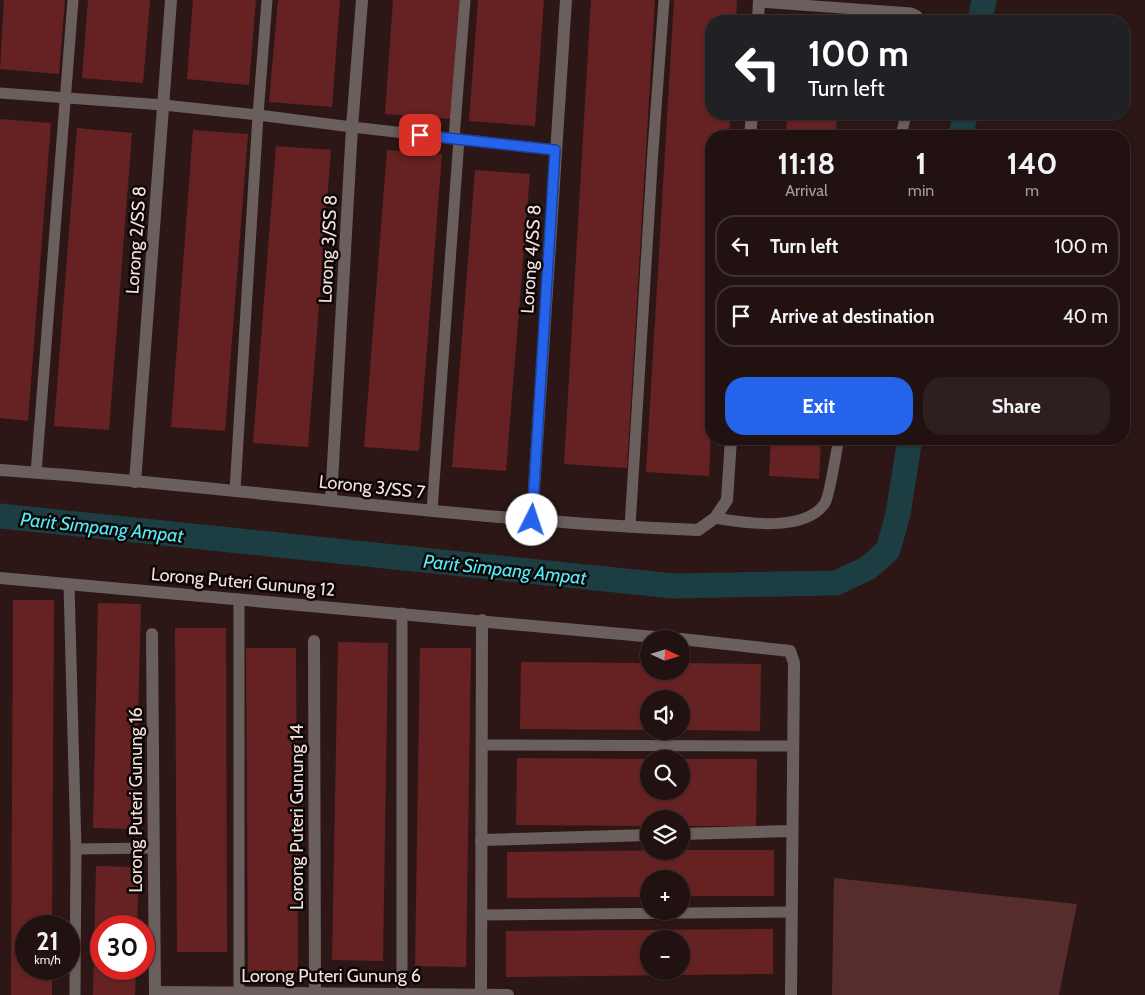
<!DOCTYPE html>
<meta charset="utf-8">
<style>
body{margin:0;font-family:Cabin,sans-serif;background:#2d1f1e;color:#f1f3f6;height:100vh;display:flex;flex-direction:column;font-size:19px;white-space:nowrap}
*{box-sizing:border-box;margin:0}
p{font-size:16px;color:#a29d9f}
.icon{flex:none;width:28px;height:28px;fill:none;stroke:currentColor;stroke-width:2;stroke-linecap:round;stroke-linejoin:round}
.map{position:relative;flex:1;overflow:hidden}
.drawer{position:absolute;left:705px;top:130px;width:425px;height:315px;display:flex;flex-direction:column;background:#211110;border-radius:20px;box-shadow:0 1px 4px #0004,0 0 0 1px #3e3130}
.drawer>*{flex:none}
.hud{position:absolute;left:705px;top:15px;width:425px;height:105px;border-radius:20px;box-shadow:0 1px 4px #0004,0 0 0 1px #3e3130;background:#202124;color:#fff;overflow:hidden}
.needle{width:32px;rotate:94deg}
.tools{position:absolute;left:640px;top:630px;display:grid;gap:10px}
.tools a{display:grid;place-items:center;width:50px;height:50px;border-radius:50%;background:#211110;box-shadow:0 1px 4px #0004,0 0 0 1px #3e3130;font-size:25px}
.speed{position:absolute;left:15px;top:915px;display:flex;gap:10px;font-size:25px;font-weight:700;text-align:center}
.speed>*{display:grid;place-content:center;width:65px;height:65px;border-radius:50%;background:#211110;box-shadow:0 1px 4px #0004,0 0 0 1px #3e3130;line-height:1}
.speed small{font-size:12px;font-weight:400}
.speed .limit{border:8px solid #d22;background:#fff;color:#111}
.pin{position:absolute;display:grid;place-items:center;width:42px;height:42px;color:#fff;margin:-21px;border-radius:10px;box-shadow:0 2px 8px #0006}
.me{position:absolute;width:55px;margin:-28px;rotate:4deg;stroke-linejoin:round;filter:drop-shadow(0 0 4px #0008)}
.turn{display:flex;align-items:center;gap:18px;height:105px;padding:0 20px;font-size:22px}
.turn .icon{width:65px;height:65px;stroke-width:2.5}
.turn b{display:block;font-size:35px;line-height:42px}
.eta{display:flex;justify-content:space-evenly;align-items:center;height:85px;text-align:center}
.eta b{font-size:30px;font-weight:700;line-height:35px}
.cta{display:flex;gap:10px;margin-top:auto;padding:10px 20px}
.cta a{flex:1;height:58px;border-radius:20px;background:#2563eb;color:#fff;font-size:20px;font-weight:700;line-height:58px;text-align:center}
.cta a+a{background:#2d1f1e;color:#f1f3f6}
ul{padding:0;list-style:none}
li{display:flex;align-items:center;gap:15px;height:62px;margin:0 10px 8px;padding:0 10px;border:2px solid #3e3130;border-radius:20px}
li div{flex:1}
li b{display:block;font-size:19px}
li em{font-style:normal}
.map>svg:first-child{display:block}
</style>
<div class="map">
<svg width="1145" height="995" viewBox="0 0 1145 995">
<rect width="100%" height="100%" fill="#2c1716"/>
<!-- green -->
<polygon fill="#562d2c" points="834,878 1077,904 1059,995 832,995"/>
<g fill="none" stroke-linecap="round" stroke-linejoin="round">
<!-- canal -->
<g stroke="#1c3d41" stroke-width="25">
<polyline points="980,21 984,0"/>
<polyline points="961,136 965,114"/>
<polyline points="0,516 673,586 836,583 868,568 888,550 898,514 910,439"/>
</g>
</g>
<!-- building -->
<g fill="#662223" fill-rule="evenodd">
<polygon points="4,0 65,0 59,74 0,69"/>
<polygon points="88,0 150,0 143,83 82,78"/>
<polygon points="193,0 256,0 249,85 187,79"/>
<polygon points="278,0 340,0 332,107 269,102"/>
<polygon points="393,0 459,0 451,119 385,114"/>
<polygon points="478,0 544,0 535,126 469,121"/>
<polygon points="591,0 655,0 627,468 564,464"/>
<polygon points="674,0 737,0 736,21 711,21 711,114 730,114 729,136 711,136 711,430 709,476 646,472"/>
<polygon points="787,114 837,114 836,136 786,136"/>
<polygon points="0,119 51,123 28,421 0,418"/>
<polygon points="77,128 132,133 109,430 54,426"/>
<polygon points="193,130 248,134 225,431 171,427"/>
<polygon points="276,146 331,150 308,447 253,443"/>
<polygon points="387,150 442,154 419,451 364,447"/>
<polygon points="475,170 530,174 506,471 452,467"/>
<polygon points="771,439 821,439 819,479 769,476"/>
<polygon points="13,600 54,600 52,926 26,926 26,969 52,969 52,995 11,995"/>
<polygon points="98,603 141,604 135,829 93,828"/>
<polygon points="175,628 226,628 227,952 177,952"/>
<polygon points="338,642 388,643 383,961 332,960"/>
<polygon points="246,648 296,648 298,972 248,972"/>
<polygon points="420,648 471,648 466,967 415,966"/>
<polygon points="521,662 649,663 649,671 681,671 681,663 761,664 760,731 681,730 681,699 649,699 649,730 520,729"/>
<polygon points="517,758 649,759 649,791 681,791 681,759 757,759 756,826 681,826 681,819 649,819 649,826 516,825"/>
<polygon points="681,850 774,850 774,896 681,896 681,879 649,879 649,897 507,898 507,852"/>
<polygon points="96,866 139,867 137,926 101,926 101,969 136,969 135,995 93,995"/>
<path d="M773,929V974L506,977V931ZM649,939H681V971H649Z"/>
</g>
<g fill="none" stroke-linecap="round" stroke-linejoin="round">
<!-- lane -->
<g stroke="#6b5f5e" stroke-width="11">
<polyline points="759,2 911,13 917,16 919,21"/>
<polyline points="0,93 163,105 258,115 352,127 555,150"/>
<polyline points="901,136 906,114"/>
<polyline points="454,138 465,0"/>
<polyline points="36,473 73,0"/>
<polyline points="235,490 258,115 267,0"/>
<polyline points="432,510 459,139"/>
<path d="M715,518C744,523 805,533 825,503C830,495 836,451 839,439"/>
<polyline points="630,527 653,150 664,0"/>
<polyline points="69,584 76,849 75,995"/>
<polyline points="402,613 402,994"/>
<polyline points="482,745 793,746"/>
<polyline points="76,849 153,848"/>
<polyline points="481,915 792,912"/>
<polyline points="239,993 239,599"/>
</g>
<!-- street -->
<g stroke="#6b5f5e" stroke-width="12">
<polyline points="758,21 759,0"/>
<polyline points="750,136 752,114"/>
<path d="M0,470C233,486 465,521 698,530L715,518L727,500L731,439"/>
<polyline points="135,482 171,0"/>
<polyline points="331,500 352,127 362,0"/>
<polyline points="532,520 566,0"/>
<polyline points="0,578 677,639"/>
<polyline points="152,634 155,995"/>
<polyline points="681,639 790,651 794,663 791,995"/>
<polyline points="314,641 315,994"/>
<polyline points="681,834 792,831"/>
<polyline points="481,840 649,835"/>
<polyline points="155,992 508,995"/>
<polyline points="481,995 482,620"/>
</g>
</g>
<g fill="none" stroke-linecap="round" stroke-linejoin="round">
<defs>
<polyline id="route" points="420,135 555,150 532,520"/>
</defs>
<!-- route casing -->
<use href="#route" stroke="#184099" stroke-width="12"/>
<!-- route -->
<use href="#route" stroke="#2563eb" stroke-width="9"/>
</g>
<g text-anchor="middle" stroke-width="5" stroke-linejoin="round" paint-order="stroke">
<!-- street labels -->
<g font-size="18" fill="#f1e2e1" stroke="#0e0605">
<text transform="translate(136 240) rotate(-86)" y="6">Lorong 2/SS 8</text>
<text transform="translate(328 249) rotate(-87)" y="6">Lorong 3/SS 8</text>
<text transform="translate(531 259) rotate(-86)" y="6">Lorong 4/SS 8</text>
<text transform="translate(372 487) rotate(6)" y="6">Lorong 3/SS 7</text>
<text transform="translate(243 582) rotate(5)" y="6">Lorong Puteri Gunung 12</text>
<text transform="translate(136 800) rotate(-90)" y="6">Lorong Puteri Gunung 16</text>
<text transform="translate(297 817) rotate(-90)" y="6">Lorong Puteri Gunung 14</text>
<text x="331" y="982">Lorong Puteri Gunung 6</text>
</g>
<!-- water labels -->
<g font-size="19" font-style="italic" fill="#4fecfc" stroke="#0e0605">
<text transform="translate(102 527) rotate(6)" y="7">Parit Simpang Ampat</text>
<text transform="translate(505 569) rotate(6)" y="7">Parit Simpang Ampat</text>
</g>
</g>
</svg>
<div class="tools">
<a><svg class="needle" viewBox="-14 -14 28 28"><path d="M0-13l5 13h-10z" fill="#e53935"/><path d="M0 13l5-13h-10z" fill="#a29d9f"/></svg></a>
<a><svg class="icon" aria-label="sound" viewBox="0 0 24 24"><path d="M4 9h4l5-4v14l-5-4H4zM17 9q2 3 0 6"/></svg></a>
<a><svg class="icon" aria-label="search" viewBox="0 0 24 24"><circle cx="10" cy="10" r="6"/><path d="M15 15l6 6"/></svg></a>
<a><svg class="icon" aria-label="layers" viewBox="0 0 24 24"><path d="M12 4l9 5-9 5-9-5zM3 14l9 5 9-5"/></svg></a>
<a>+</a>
<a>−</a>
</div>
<div class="speed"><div>21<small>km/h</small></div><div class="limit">30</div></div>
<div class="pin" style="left:420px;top:135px;background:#d93025"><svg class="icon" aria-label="arrive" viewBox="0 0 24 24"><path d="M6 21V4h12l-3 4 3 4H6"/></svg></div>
<svg class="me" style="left:532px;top:520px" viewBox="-20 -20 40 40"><circle r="19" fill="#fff"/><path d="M0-13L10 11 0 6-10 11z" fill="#2563eb"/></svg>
<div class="hud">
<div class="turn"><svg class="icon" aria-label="left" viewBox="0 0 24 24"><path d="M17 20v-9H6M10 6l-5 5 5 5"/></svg><div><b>100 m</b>Turn left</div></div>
</div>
<section class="drawer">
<div class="eta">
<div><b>11:18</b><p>Arrival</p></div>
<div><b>1</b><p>min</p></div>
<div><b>140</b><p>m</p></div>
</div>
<ul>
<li><svg class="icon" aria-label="left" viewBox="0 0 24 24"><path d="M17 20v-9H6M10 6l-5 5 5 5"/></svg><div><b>Turn left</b></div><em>100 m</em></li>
<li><svg class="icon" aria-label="arrive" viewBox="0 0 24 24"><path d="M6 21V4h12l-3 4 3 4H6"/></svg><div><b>Arrive at destination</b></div><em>40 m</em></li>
</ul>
<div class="cta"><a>Exit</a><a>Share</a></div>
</section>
</div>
